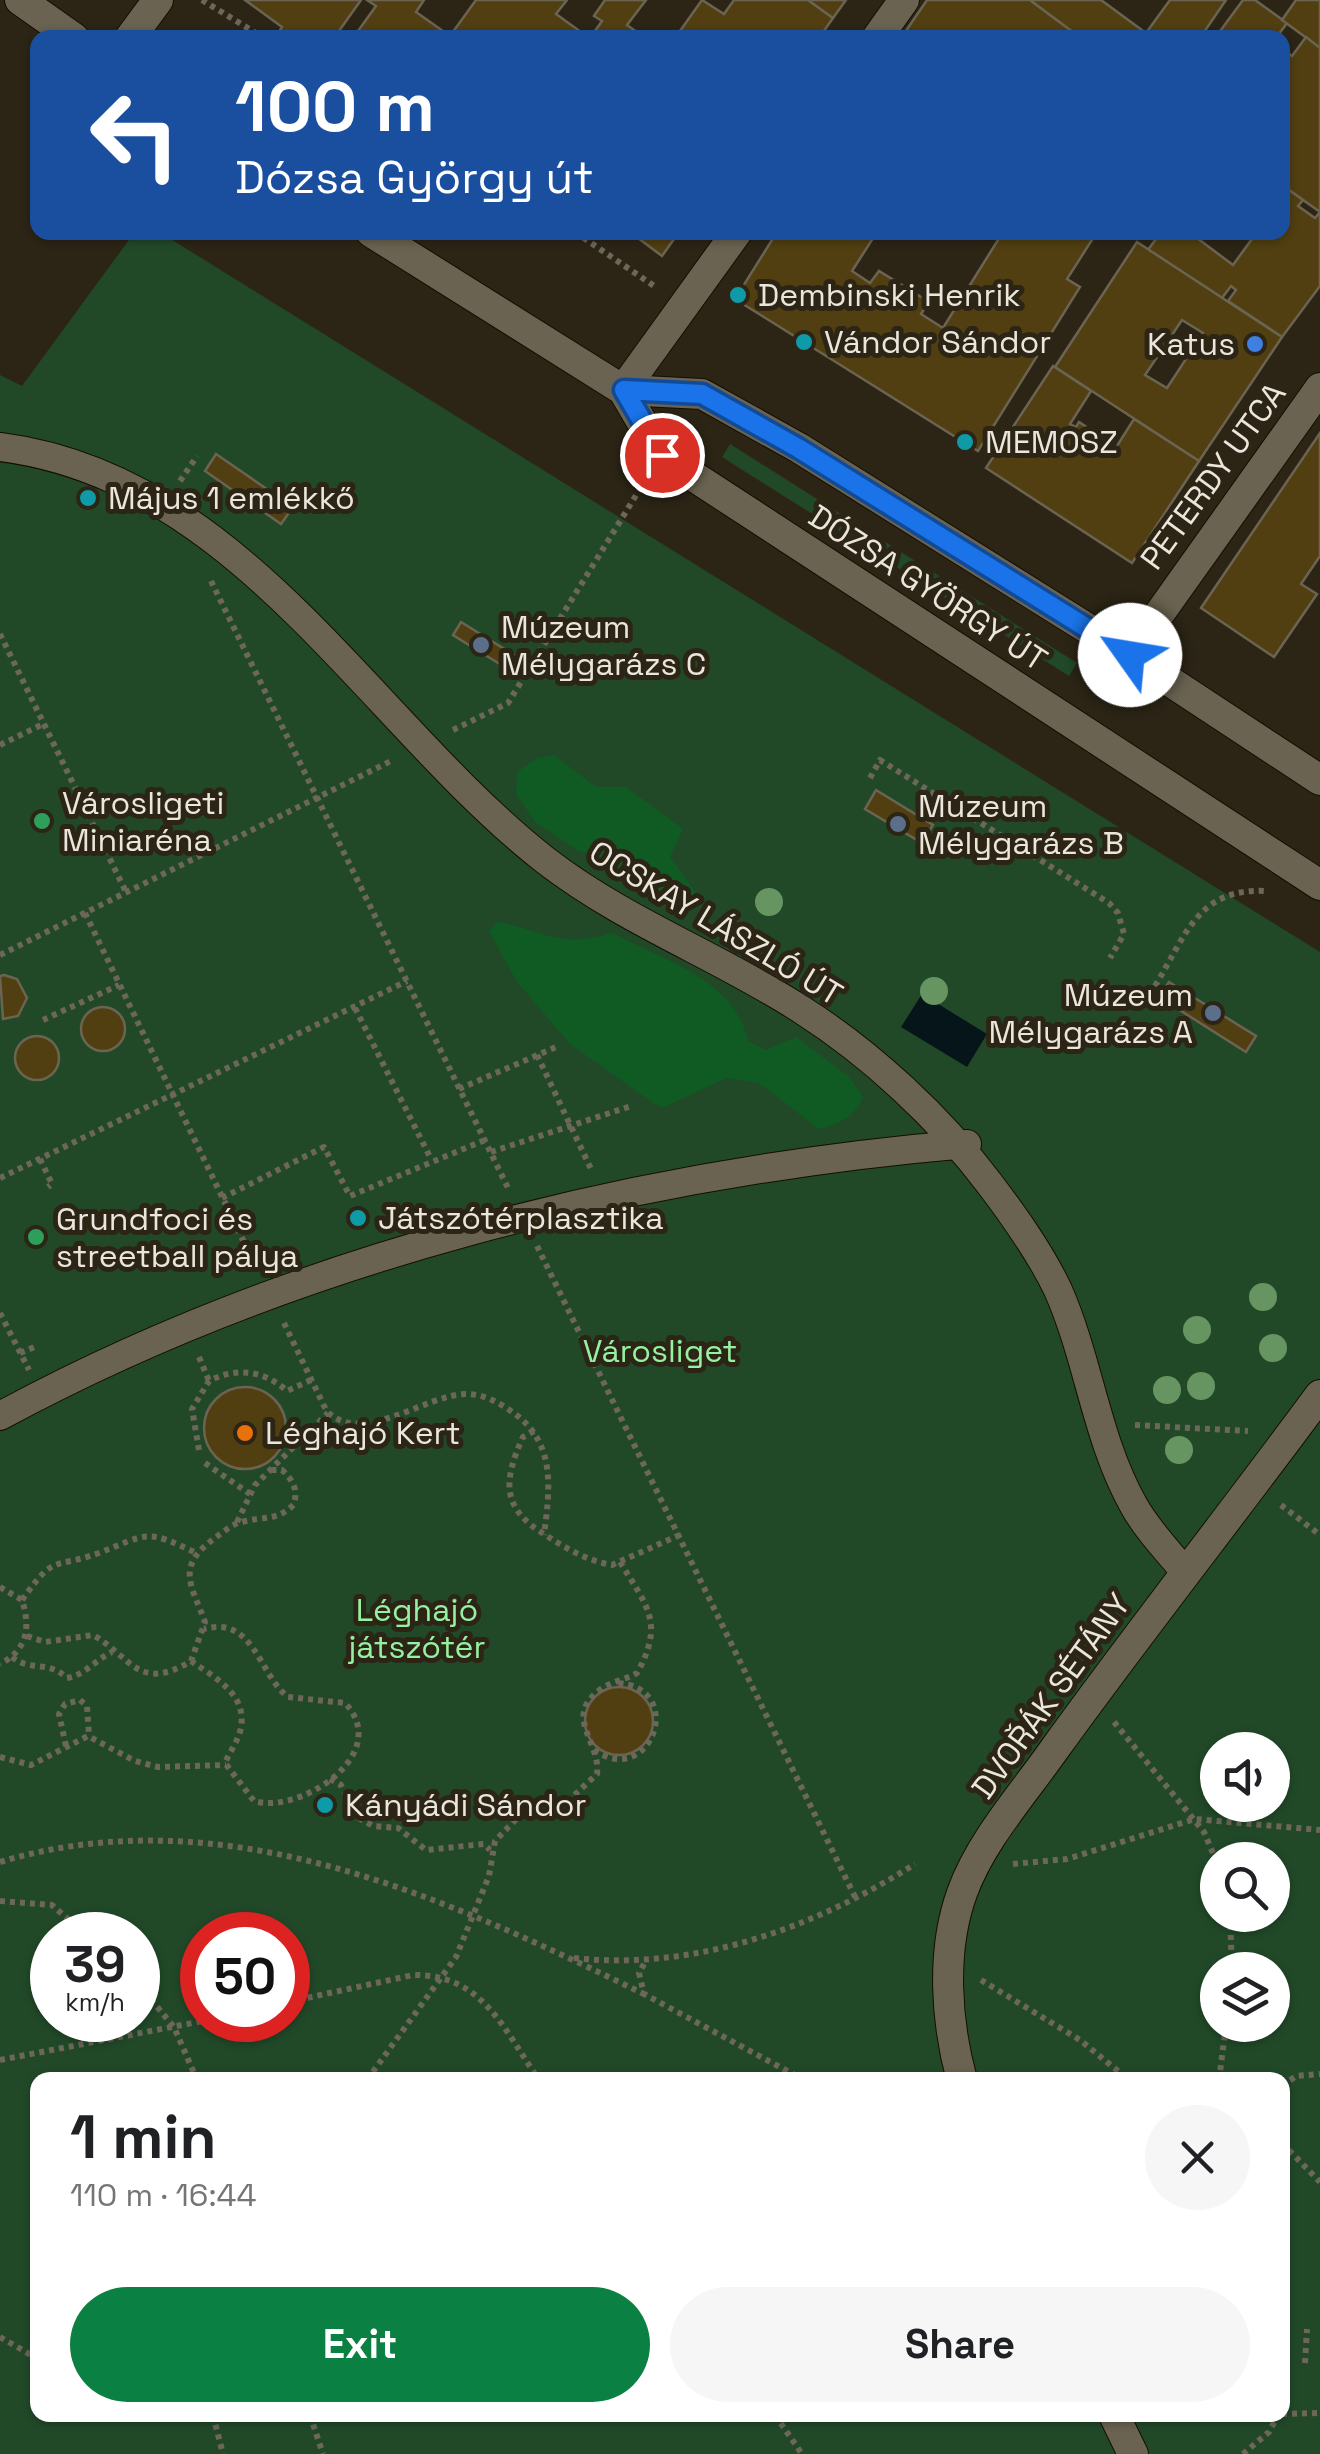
<!DOCTYPE html>
<meta charset="utf-8">
<style>
body{margin:0;font-family:"Space Grotesk",sans-serif;background:#f6f6f6;color:#202124;height:100vh;display:flex;flex-direction:column;font-size:38px;white-space:nowrap}
*{box-sizing:border-box;margin:0}
p{font-size:32px;color:#757577}
.icon{flex:none;width:55px;height:55px;fill:none;stroke:currentColor;stroke-width:2;stroke-linecap:round;stroke-linejoin:round}
.map{position:relative;flex:1;overflow:hidden}
.sheet{position:absolute;left:30px;top:2072px;width:1260px;height:350px;display:flex;flex-direction:column;background:#fff;border-radius:20px;box-shadow:0 2px 8px #0004}
.sheet>*{flex:none}
.hud{position:absolute;left:30px;top:30px;width:1260px;height:210px;border-radius:20px;box-shadow:0 2px 8px #0004;background:#1a4fa0;color:#fff;overflow:hidden}
.buttons{position:absolute;left:1200px;top:1732px;display:grid;gap:20px}
.buttons a{display:grid;place-items:center;width:90px;height:90px;border-radius:50%;background:#fff;box-shadow:0 2px 8px #0004;font-size:50px}
.speed{position:absolute;left:30px;top:1912px;display:flex;gap:20px;font-size:50px;font-weight:700;text-align:center}
.speed>*{display:grid;place-content:center;width:130px;height:130px;border-radius:50%;background:#fff;box-shadow:0 2px 8px #0004;line-height:1}
.speed small{font-size:25px;font-weight:400}
.speed .limit{border:15px solid #d22;background:#fff;color:#111}
.pin{position:absolute;display:grid;place-items:center;width:85px;height:85px;color:#fff;margin:-42px;border:5px solid #fff;border-radius:50%;box-shadow:0 2px 10px #0007}
.me{position:absolute;width:110px;margin:-55px;rotate:302deg;stroke-linejoin:round;filter:drop-shadow(0 0 8px #0008)}
.turn{display:flex;align-items:center;gap:35px;height:210px;padding:0 40px;font-size:45px}
.turn .icon{width:130px;height:130px;stroke-width:2.5}
.turn b{display:block;font-size:70px;line-height:85px}
.round{display:grid;place-items:center;flex:none;width:105px;height:105px;border-radius:52px;background:#f6f6f6}
.head{display:flex;align-items:center;justify-content:space-between;height:170px;padding:0 40px}
h1{font-size:60px;font-weight:700;line-height:75px}
.primary-button{display:flex;gap:20px;margin-top:auto;padding:20px 40px}
.primary-button a{flex:1;height:115px;border-radius:60px;background:#0b8043;color:#fff;font-size:40px;font-weight:700;line-height:115px;text-align:center}
.primary-button a+a{background:#f6f6f6;color:#202124}
.map>svg:first-child{display:block}
</style>
<div class="map">
<svg width="1320" height="2454" viewBox="0 0 1320 2454">
<rect width="100%" height="100%" fill="#2c2516"/>
<!-- green -->
<g fill="#214928" fill-rule="evenodd">
<path d="M134,233H161L1320,952V2454H0V375L22,386ZM1218,1750H1272V1805H1218ZM1218,1860H1272V1915H1218ZM52,1935H138V2020H52ZM202,1935H288V2020H202ZM1218,1970H1272V2025H1218ZM38,2080H1282V2415H38Z"/>
<polygon points="730,444 1077,663 1069,676 722,457"/>
</g>
<!-- forest -->
<g fill="#105a24">
<polygon points="554,755 596,787 626,787 683,829 670,857 698,896 688,910 634,884 609,859 577,850 535,822 516,794 517,772 537,758"/>
<path d="M497,922C546,931 559,949 612,933C663,960 735,979 748,1041L766,1050L796,1037L848,1076L863,1097C853,1119 841,1122 819,1129L759,1083L727,1078L662,1108L652,1102L570,1044L517,982L489,931Z"/>
</g>
<!-- water -->
<polygon fill="#061519" points="922,994 987,1034 967,1067 901,1027"/>
<!-- building -->
<g fill="#513f11" stroke="#6b6452" stroke-width="2.5" fill-rule="evenodd">
<polygon points="245,0 361,0 334,38 286,38 279,32 282,27"/>
<polygon points="367,0 424,0 416,12 450,36 476,0 567,0 556,14 581,32 577,38 542,34 539,38 353,38 376,6"/>
<polygon points="605,0 646,0 627,25 645,38 590,38 602,21 594,16"/>
<polygon points="702,0 724,14 734,0 808,0 833,18 819,38 675,38"/>
<polygon points="808,0 846,0 833,18"/>
<polygon points="927,0 1030,0 1081,38 901,38"/>
<polygon points="1030,0 1101,0 1146,33 1170,0 1226,0 1200,38 1081,38"/>
<polygon points="1243,0 1255,0 1287,23 1276,38 1215,38"/>
<polygon points="1296,0 1320,0 1320,48 1282,20"/>
<polygon points="1306,37 1320,48 1320,212 1282,185 1282,49 1292,56"/>
<polygon points="1282,185 1303,200 1298,206 1315,218 1320,212 1320,286 1282,337 1228,301 1236,290 1231,286 1222,298 1148,250 1161,232 1189,232 1233,265 1257,232 1282,232"/>
<polygon points="630,232 679,232 662,256"/>
<polygon points="777,232 877,232 852,271 870,283 879,271 929,302 921,314 943,328 1003,232 1097,232 1067,279 1080,287 978,451 735,299"/>
<path d="M1137,242L1282,337L1199,461L1055,367ZM1182,320L1203,333L1167,388L1145,375Z"/>
<polygon points="1053,366 1091,391 1070,424 1076,427 1079,422 1108,441 1101,451 1110,457 1134,419 1199,461 1132,563 986,468"/>
<polygon points="1320,433 1320,556 1301,584 1317,594 1274,657 1201,608"/>
<polygon points="216,454 293,507 281,524 205,471"/>
<polygon points="461,622 519,658 511,671 453,635"/>
<polygon points="876,790 933,825 922,843 865,809"/>
<polygon points="4,975 17,979 27,998 18,1016 3,1019 0,976"/>
<polygon points="1169,982 1256,1036 1246,1052 1159,997"/>
<circle cx="103" cy="1029" r="22"/>
<circle cx="37" cy="1058" r="22"/>
<circle cx="245" cy="1428" r="41"/>
<circle cx="619" cy="1721" r="34"/>
</g>
<g fill="none" stroke-linecap="round" stroke-linejoin="round">
<defs>
<g id="pedestrian">
<path d="M0,447C242,478 369,722 545,860C625,922 719,956 802,1010C871,1054 940,1118 989,1183C1014,1216 1040,1252 1058,1290C1089,1360 1096,1439 1134,1506C1148,1531 1168,1551 1186,1573"/>
<path d="M0,1416C292,1258 638,1172 967,1144"/>
</g>
<g id="minor">
<polyline points="130,38 158,0"/>
<polyline points="877,38 904,0"/>
<polyline points="623,390 737,232"/>
<polyline points="1130,655 1320,388"/>
<path d="M962,2080C946,2022 941,1951 962,1893C981,1840 1024,1793 1056,1747C1142,1628 1233,1513 1320,1395"/>
<polyline points="1114,2415 1133,2454"/>
</g>
<g id="secondary">
<polyline points="20,0 74,38"/>
<polyline points="371,232 623,390 661,455 1320,885"/>
<polyline points="623,390 702,394 799,448 1130,655 1320,780"/>
</g>
</defs>
<!-- pedestrian casing -->
<use href="#pedestrian" stroke="#140e02" stroke-width="30"/>
<!-- minor casing -->
<use href="#minor" stroke="#140e02" stroke-width="32"/>
<!-- secondary casing -->
<use href="#secondary" stroke="#140e02" stroke-width="32"/>
<!-- path -->
<g stroke="#6d675a" stroke-width="6" stroke-dasharray="5 5" stroke-linecap="butt">
<polyline points="202,0 264,38"/>
<polyline points="575,232 657,288"/>
<polyline points="180,481 197,456"/>
<polyline points="211,581 509,1190"/>
<polyline points="0,634 126,892"/>
<polyline points="453,730 508,703 643,484"/>
<polyline points="0,745 43,724"/>
<polyline points="870,778 880,760 1109,903 1118,913 1124,934 1110,958"/>
<polyline points="85,913 256,1267"/>
<polyline points="0,955 393,760"/>
<path d="M1155,986C1186,935 1198,888 1265,891"/>
<polyline points="355,1008 431,1159"/>
<polyline points="43,1020 119,985"/>
<polyline points="537,1055 592,1171"/>
<polyline points="459,1089 556,1047"/>
<polyline points="491,1152 631,1106"/>
<polyline points="40,1159 52,1184 48,1187"/>
<polyline points="0,1178 407,981"/>
<polyline points="222,1198 324,1147 350,1196 485,1140"/>
<polyline points="537,1246 857,1901"/>
<polyline points="0,1313 29,1370"/>
<path d="M284,1323L326,1410C359,1448 427,1394 466,1394C485,1394 500,1403 515,1414C556,1444 550,1489 544,1535"/>
<polyline points="20,1353 37,1346"/>
<polyline points="199,1357 209,1381"/>
<polyline points="1135,1425 1248,1431"/>
<path d="M534,1431L523,1437C502,1483 502,1509 547,1536C567,1549 588,1561 612,1565L682,1534"/>
<path d="M199,1450L192,1409L209,1381C236,1367 264,1370 287,1391L311,1380"/>
<polyline points="205,1463 250,1494"/>
<polyline points="1281,1505 1320,1535"/>
<polyline points="237,1522 255,1485 328,1413"/>
<path d="M0,1587L22,1600C31,1628 27,1650 0,1664"/>
<path d="M22,1600C56,1552 52,1570 99,1553C148,1534 145,1528 196,1553"/>
<path d="M27,1636L45,1642L93,1635C132,1657 138,1693 191,1661L205,1622C191,1584 175,1567 215,1538C223,1532 232,1524 242,1522C263,1516 279,1521 294,1504C298,1489 293,1480 282,1470H271"/>
<path d="M12,1657C30,1672 49,1660 67,1678C85,1675 95,1660 112,1652"/>
<path d="M191,1661C214,1677 247,1694 241,1727C239,1740 230,1751 225,1763L254,1801C298,1815 394,1755 345,1703L288,1697C259,1675 254,1615 204,1629"/>
<polyline points="1114,1722 1204,1832 1218,1865"/>
<polyline points="66,1746 59,1714 65,1704 80,1700 87,1706 89,1736"/>
<path d="M594,1750C651,1790 688,1686 616,1683"/>
<polyline points="0,1757 31,1765 88,1736 135,1761 158,1767 226,1765"/>
<polyline points="330,1779 341,1785 357,1817 373,1826 398,1828 426,1850 484,1844 490,1850"/>
<path d="M0,1862C224,1795 446,1898 644,1994"/>
<polyline points="1013,1864 1067,1859 1195,1819 1320,1830"/>
<polyline points="0,1901 52,1905 86,1935"/>
<polyline points="1230,1915 1232,1970"/>
<path d="M574,1958C695,1971 814,1928 915,1864"/>
<polyline points="644,1964 639,1973 644,1994 804,2080"/>
<polyline points="981,1980 1080,2040 1129,2080"/>
<polyline points="138,1984 174,2027 197,2080"/>
<path d="M288,2002L413,1975C483,1974 504,2030 539,2080"/>
<polyline points="0,2060 208,2020"/>
<path d="M367,2080L456,1957L489,1876L495,1841L521,1814L569,1800L597,1774C601,1741 562,1717 601,1689C612,1681 625,1680 637,1673C665,1623 647,1606 620,1562"/>
<polyline points="1219,2080 1226,2025"/>
<polyline points="1282,2086 1296,2076 1320,2074"/>
<polyline points="1282,2143 1320,2182"/>
<polyline points="0,2337 38,2359"/>
<polyline points="1305,2363 1307,2329"/>
<polyline points="1282,2414 1320,2413"/>
<polyline points="213,2415 223,2454"/>
<polyline points="310,2415 323,2454"/>
<polyline points="775,2415 802,2454"/>
<polyline points="1243,2454 1269,2432 1278,2415"/>
</g>
<!-- pedestrian -->
<use href="#pedestrian" stroke="#6a6351" stroke-width="28"/>
<!-- minor -->
<use href="#minor" stroke="#6a6351" stroke-width="30"/>
<!-- secondary -->
<use href="#secondary" stroke="#6a6351" stroke-width="30"/>
</g>
<!-- trees -->
<g fill="#669562">
<circle cx="769" cy="902" r="14"/>
<circle cx="934" cy="991" r="14"/>
<circle cx="1263" cy="1297" r="14"/>
<circle cx="1197" cy="1330" r="14"/>
<circle cx="1273" cy="1348" r="14"/>
<circle cx="1201" cy="1386" r="14"/>
<circle cx="1167" cy="1390" r="14"/>
<circle cx="1179" cy="1450" r="14"/>
</g>
<g fill="none" stroke-linecap="round" stroke-linejoin="round">
<defs>
<polyline id="route" points="662,455 624,390 702,394 798,448 1130,655"/>
</defs>
<!-- route casing -->
<use href="#route" stroke="#114b97" stroke-width="25"/>
<!-- route -->
<use href="#route" stroke="#1a73e8" stroke-width="18"/>
</g>
<!-- markers -->
<g fill="#0f9aa8" stroke="#2c2516" stroke-width="4">
<circle cx="738" cy="295" r="10"/>
<circle cx="804" cy="342" r="10"/>
<circle cx="965" cy="442" r="10"/>
<circle cx="88" cy="498" r="10"/>
<circle cx="358" cy="1218" r="10"/>
<circle cx="325" cy="1805" r="10"/>
</g>
<circle fill="#3f7fe0" stroke="#2c2516" stroke-width="4" cx="1255" cy="344" r="10"/>
<g fill="#5c6f8a" stroke="#2c2516" stroke-width="4">
<circle cx="481" cy="645" r="10"/>
<circle cx="898" cy="824" r="10"/>
<circle cx="1213" cy="1013" r="10"/>
</g>
<g fill="#2e9e5b" stroke="#2c2516" stroke-width="4">
<circle cx="42" cy="821" r="10"/>
<circle cx="36" cy="1237" r="10"/>
</g>
<circle fill="#e8710a" stroke="#2c2516" stroke-width="4" cx="245" cy="1433" r="10"/>
<g text-anchor="middle" stroke-width="10" stroke-linejoin="round" paint-order="stroke">
<!-- poi labels -->
<g font-size="32" fill="#eae6dc" stroke="#2c2516" text-anchor="start">
<text x="758" y="306">Dembinski Henrik</text>
<text x="824" y="353">Vándor Sándor</text>
<text x="1235" y="355" text-anchor="end">Katus</text>
<text x="985" y="453">MEMOSZ</text>
<text x="108" y="509">Május 1 emlékkő</text>
<text x="501" y="638">Múzeum<tspan x="501" dy="37">Mélygarázs C</tspan></text>
<text x="62" y="814">Városligeti<tspan x="62" dy="37">Miniaréna</tspan></text>
<text x="918" y="817">Múzeum<tspan x="918" dy="37">Mélygarázs B</tspan></text>
<text x="1193" y="1006" text-anchor="end">Múzeum<tspan x="1193" dy="37">Mélygarázs A</tspan></text>
<text x="378" y="1229">Játszótérplasztika</text>
<text x="56" y="1230">Grundfoci és<tspan x="56" dy="37">streetball pálya</tspan></text>
<text x="265" y="1444">Léghajó Kert</text>
<text x="345" y="1816">Kányádi Sándor</text>
</g>
<!-- street labels -->
<g font-size="32" fill="#eae6dc" stroke="#2c2516">
<text transform="translate(1213 476) rotate(-54)" y="11">PETERDY UTCA</text>
<text transform="translate(928 588) rotate(33)" y="11">DÓZSA GYÖRGY ÚT</text>
<text transform="translate(716 923) rotate(31)" y="11">OCSKAY LÁSZLÓ ÚT</text>
<text transform="translate(1051 1696) rotate(-54)" y="11">DVOŘÁK SÉTÁNY</text>
</g>
<!-- park labels -->
<g font-size="32" fill="#95f1a1" stroke="#2c2516">
<text x="660" y="1362">Városliget</text>
<text x="417" y="1621">Léghajó<tspan x="417" dy="37">játszótér</tspan></text>
</g>
</g>
</svg>
<div class="buttons">
<a><svg class="icon" aria-label="sound" viewBox="0 0 24 24"><path d="M4 9h4l5-4v14l-5-4H4zM17 9q2 3 0 6"/></svg></a>
<a><svg class="icon" aria-label="search" viewBox="0 0 24 24"><circle cx="10" cy="10" r="6"/><path d="M15 15l6 6"/></svg></a>
<a><svg class="icon" aria-label="layers" viewBox="0 0 24 24"><path d="M12 4l9 5-9 5-9-5zM3 14l9 5 9-5"/></svg></a>
</div>
<div class="speed"><div>39<small>km/h</small></div><div class="limit">50</div></div>
<div class="pin" style="left:662px;top:455px;background:#d93025"><svg class="icon" aria-label="arrive" viewBox="0 0 24 24"><path d="M6 21V4h12l-3 4 3 4H6"/></svg></div>
<svg class="me" style="left:1130px;top:655px" viewBox="-20 -20 40 40"><circle r="19" fill="#fff"/><path d="M0-13L10 11 0 6-10 11z" fill="#1a73e8"/></svg>
<div class="hud">
<div class="turn"><svg class="icon" aria-label="left" viewBox="0 0 24 24"><path d="M17 20v-9H6M10 6l-5 5 5 5"/></svg><div><b>100 m</b>Dózsa György út</div></div>
</div>
<section class="sheet">
<div class="head"><div><h1>1 min</h1><p>110 m · 16:44</p></div><a class="round"><svg class="icon" aria-label="close" viewBox="0 0 24 24"><path d="M6 6l12 12M18 6L6 18"/></svg></a></div>
<div class="primary-button"><a>Exit</a><a>Share</a></div>
</section>
</div>
